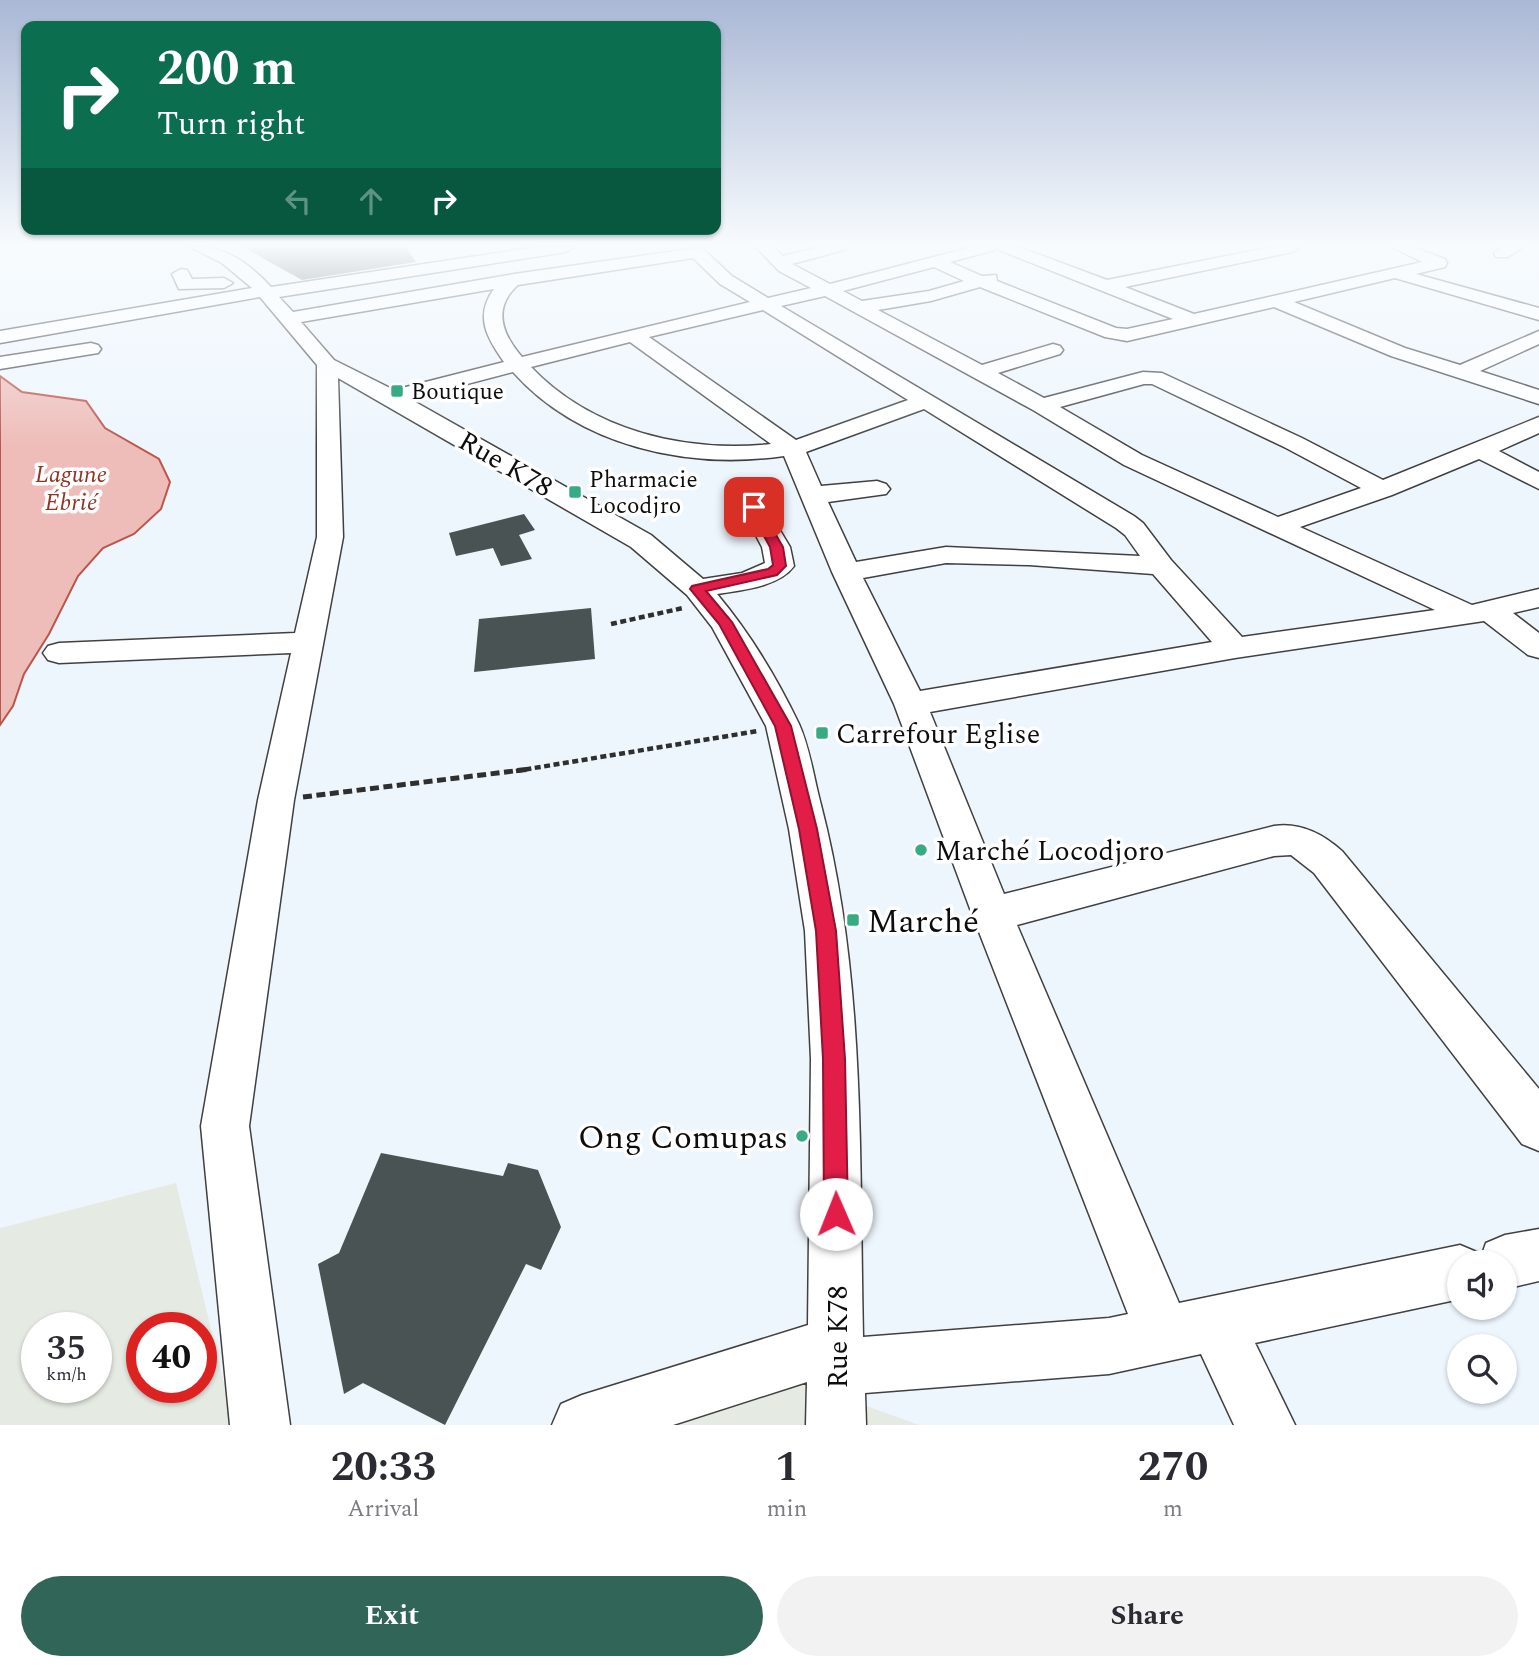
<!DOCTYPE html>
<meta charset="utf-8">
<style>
body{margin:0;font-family:Spectral,serif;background:#f2f2f3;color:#2b2b33;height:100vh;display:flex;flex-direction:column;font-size:26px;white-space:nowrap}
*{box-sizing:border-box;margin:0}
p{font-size:23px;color:#7c7c81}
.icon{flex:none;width:38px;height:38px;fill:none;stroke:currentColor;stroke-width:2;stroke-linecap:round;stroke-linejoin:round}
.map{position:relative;height:1425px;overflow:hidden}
.sheet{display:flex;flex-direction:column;background:#fff;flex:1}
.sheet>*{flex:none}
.top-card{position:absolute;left:21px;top:21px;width:700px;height:214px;border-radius:14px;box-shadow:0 2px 5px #0004;background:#0b6e4f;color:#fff;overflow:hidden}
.tools{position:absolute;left:1447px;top:1250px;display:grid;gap:14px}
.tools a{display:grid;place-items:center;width:70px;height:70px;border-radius:50%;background:#fff;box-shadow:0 2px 5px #0004;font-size:35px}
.speed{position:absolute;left:21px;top:1312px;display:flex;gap:14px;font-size:35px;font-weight:700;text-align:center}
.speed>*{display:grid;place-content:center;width:91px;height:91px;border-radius:50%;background:#fff;box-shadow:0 2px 5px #0004;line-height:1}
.speed small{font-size:18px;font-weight:400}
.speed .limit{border:10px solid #d22;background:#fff;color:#111}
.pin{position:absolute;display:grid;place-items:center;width:60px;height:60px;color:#fff;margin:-30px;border-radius:14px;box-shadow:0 4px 10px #0006}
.me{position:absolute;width:77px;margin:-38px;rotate:359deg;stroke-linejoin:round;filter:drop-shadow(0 0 5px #0008)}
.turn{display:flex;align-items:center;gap:24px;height:147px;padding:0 21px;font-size:32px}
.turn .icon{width:91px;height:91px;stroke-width:2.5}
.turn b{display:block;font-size:49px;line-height:60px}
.lanes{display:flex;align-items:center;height:66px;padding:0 21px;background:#0003;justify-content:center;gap:35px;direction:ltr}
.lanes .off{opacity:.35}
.eta{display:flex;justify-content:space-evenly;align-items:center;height:119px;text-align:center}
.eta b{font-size:42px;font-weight:700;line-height:49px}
.action{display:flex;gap:14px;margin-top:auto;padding:14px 21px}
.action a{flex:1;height:80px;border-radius:42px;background:#306557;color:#fff;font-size:28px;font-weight:700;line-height:80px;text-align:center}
.action a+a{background:#f2f2f3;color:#2b2b33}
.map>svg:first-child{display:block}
</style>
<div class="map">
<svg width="1539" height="1425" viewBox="0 0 1539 1425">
<rect width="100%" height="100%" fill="#eef6fd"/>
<!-- industrial -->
<g fill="#e5eae2" fill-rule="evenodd">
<path d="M176,1183L234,1425H0V1228ZM37,1328H96V1388H37ZM142,1328H201V1388H142Z"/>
<polygon points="797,1381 919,1425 649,1425"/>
</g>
<!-- water -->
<polygon fill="#eebdb9" stroke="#bc554a" stroke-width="2" points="0,376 22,392 86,401 105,428 159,459 170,482 161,509 134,534 103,548 78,576 49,634 24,674 13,706 0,725"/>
<!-- building -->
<g fill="#4a5354">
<polygon points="243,247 406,247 416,262 302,280"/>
<polygon points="524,514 535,530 519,535 532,559 501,566 493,548 456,556 449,533"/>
<polygon points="591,608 595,659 474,672 479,619"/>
<polygon points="381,1153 503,1176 508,1163 538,1170 561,1227 541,1270 526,1264 445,1425 363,1383 344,1394 318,1264 339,1253"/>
</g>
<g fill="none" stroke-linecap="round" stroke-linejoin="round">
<defs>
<g id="minor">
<path d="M190,247C223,244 249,263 271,287L537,247H574L566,252L279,297L293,312L514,274L697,248L703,249L732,276L768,298L811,288L779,271L756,247H773L783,256L820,247H846L844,250L792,264L830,284L972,247H1019L1107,280L1271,247H1300L1292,252L1125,287L1194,314L1422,262L1392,247H1413L1445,259L1447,263L1445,267L1416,274L1539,308V320L1395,278L1294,302L1405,348L1460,365L1539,331V344L1480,371L1539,390V404L1391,356L1274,307L1127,341L1105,337L980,287L931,301L878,310L982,365L1053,344L1060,346L1063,350L1060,354L998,373L1044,398L1143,372L1162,373L1302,438L1383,480L1539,417V433L1499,451L1539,472V489L1479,459L1392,495L1300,527L1472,605L1539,589V607L1513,613L1539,633V658L1528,655L1484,621L1235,658L930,712L1004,894L1274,826C1300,822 1323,834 1342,851L1539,1089V1151L1522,1144L1314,873L1291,855L1274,856L1017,925L1179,1303L1460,1245L1479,1253L1481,1257L1486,1243L1505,1235L1539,1229V1281L1505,1289V1262H1460V1299L1255,1343L1295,1425H1234L1201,1354L1109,1374L865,1393L866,1425H806L807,1382L673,1425H552L561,1404L582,1395L808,1325L811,1059L805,931L789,829L766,726L712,627L687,595L631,547L338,378L343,537L294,800L249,1126L290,1425H230L201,1126L258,800L291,653L59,663L48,660L43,653L48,646L59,643L295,633L317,537V365L260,297L0,343V331L252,288L222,263ZM997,247L999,250L1173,319L1127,329L1116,328L997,281L996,275L982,276L950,262L995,250ZM693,258L720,284L750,302L522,357C502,334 492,308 518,285ZM934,267L964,281L929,291L862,301L843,291ZM494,289C474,316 487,338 504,362L394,390L334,360L301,322ZM825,296L1033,410L1124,465L1435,610L1242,637L1171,560L1143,523L1134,516L781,306ZM763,310L908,400L796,440L649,337ZM630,342L771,444C685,453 592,431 531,367ZM513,372C579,446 687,470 784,456L832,572L894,704L972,914L1128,1314L1109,1318L863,1337C859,1159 866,978 821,805C814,779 810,748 799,724C777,678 749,632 717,594C741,590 779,587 794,566L790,547L763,502L754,499L745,502L741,507L762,547L765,563L742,573L703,579L651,535L410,399ZM1144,384H1152L1286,448L1361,488L1278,517L1142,455L1060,407ZM924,409L1116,528L1125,535L1140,556L946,547L856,562L828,502L886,494L890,489L886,484L877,481L821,486L806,452ZM946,563L1029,565L1153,574L1212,642L920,691L863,578Z"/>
<polygon points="1503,247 1523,247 1508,257 1496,257 1494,253"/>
<polygon points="181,269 187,270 192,279 224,278 233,283 224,288 179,289 172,274"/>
<polygon points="91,343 98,345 101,349 98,353 0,369 0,357"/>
</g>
</defs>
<!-- minor casing -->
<use href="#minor" stroke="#404040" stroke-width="3"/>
<!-- path-far1 -->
<g stroke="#2f2f2f" stroke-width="4.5" stroke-dasharray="6 3.5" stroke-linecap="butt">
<polyline points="611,624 683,608"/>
<polyline points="516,771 758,731"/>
</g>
<!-- path -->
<polyline stroke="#2f2f2f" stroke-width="5" stroke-dasharray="9 4.5" stroke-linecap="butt" points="303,797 530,769"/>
<!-- minor -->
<use href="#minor" fill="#fff" fill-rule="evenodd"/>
</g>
<!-- sky -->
<linearGradient id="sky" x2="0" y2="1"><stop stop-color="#aab8d5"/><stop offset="0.55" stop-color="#f7fbfe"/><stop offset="1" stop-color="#f7fbfe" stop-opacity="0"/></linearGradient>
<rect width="1539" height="446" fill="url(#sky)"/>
<!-- route -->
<polygon fill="#e11d48" stroke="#92132f" stroke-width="2" points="754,503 760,507 783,547 786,566 777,575 706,591 732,622 791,726 817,829 836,931 845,1059 848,1214 845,1223 836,1227 827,1223 824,1214 823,1059 816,931 799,829 775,726 719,624 690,589 692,586 768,569 773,565 770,547 748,507"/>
<!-- markers -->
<g fill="#37ab83" stroke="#fff" stroke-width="2.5">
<rect x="390" y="384" width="14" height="14" rx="3.5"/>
<rect x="568" y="485" width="14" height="14" rx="3.5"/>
<rect x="815" y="726" width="14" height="14" rx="3.5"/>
<circle cx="921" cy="850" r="7"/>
<rect x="846" y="913" width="14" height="14" rx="3.5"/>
<circle cx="802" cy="1136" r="7"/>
</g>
<g text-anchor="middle" stroke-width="7" stroke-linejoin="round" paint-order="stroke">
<!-- far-poi labels -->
<g font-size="23" fill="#0d0d0d" stroke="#fff" text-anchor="start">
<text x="411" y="399">Boutique</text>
<text x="589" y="487">Pharmacie<tspan x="589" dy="26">Locodjro</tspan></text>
</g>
<!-- far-water labels -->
<g font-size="24" font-style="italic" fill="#8e3526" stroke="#fff">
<text x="71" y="482">Lagune<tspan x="71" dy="28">Ébrié</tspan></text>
</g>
<!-- street labels -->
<g font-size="28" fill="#0d0d0d" stroke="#fff">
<text transform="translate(506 463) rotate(30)" y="10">Rue K78</text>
<text transform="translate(837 1337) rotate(-90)" y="10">Rue K78</text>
</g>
<!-- poi labels -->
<g font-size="28" fill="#0d0d0d" stroke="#fff" text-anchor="start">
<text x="836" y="743">Carrefour Eglise</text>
<text x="935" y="860">Marché Locodjoro</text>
</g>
<!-- near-poi labels -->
<g font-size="33" fill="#0d0d0d" stroke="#fff" text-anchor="start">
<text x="867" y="932">Marché</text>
<text x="788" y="1148" text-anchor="end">Ong Comupas</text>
</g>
</g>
</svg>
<div class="tools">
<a><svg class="icon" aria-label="sound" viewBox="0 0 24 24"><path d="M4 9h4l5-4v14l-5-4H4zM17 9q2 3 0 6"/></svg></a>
<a><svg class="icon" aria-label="search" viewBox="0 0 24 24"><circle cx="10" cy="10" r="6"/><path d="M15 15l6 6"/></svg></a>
</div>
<div class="speed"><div>35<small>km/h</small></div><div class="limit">40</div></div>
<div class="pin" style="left:754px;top:507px;background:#d93025"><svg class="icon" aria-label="arrive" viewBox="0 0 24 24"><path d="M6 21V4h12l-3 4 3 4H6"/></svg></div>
<svg class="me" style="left:836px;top:1214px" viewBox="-20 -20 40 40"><circle r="19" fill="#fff"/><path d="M0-13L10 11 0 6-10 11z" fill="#e11d48"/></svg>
<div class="top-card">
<div class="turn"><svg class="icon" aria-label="right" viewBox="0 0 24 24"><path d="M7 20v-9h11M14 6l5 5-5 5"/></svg><div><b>200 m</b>Turn right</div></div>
<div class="lanes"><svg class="icon off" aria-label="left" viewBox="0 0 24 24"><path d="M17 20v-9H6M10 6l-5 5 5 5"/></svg><svg class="icon off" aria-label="ahead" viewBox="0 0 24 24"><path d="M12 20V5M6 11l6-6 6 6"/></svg><svg class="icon" aria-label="right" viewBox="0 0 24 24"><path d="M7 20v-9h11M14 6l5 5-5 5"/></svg></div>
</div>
</div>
<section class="sheet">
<div class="eta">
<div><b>20:33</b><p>Arrival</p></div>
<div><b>1</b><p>min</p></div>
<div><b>270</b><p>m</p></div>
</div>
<div class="action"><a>Exit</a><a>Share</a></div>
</section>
